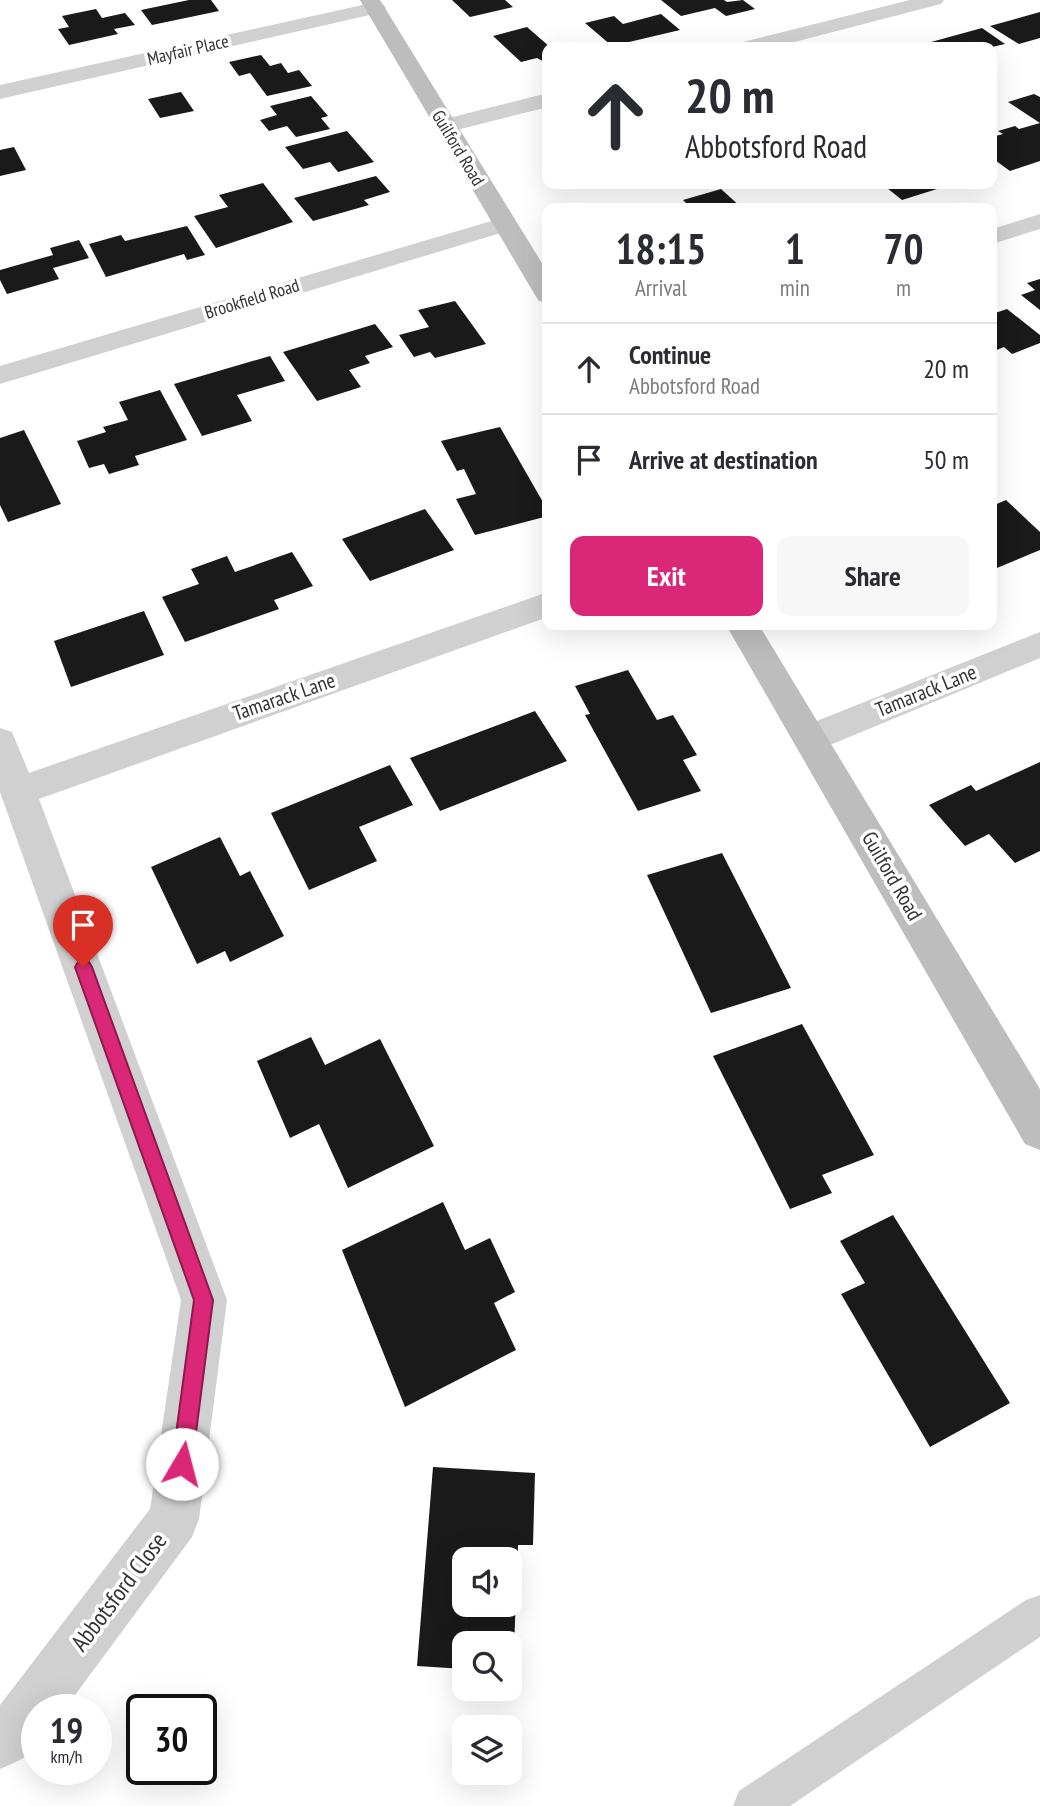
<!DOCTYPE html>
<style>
body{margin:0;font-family:"PT Sans Narrow",sans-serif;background:#f7f7f7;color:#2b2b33;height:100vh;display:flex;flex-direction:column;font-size:26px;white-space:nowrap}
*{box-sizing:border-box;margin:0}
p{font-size:23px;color:#7c7c81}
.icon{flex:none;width:38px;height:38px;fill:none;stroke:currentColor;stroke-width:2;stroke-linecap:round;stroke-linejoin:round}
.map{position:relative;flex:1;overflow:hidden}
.drawer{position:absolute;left:542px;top:203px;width:455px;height:427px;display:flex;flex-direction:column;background:#fff;border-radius:14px;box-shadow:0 7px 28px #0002}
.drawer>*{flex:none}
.top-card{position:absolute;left:542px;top:42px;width:455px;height:147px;border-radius:14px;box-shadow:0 7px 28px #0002;background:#fff;color:#2b2b33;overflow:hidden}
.controls{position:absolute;left:452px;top:1547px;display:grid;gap:14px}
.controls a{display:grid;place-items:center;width:70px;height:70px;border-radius:14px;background:#fff;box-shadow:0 7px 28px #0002;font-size:35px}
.speed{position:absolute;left:21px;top:1694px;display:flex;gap:14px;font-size:35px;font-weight:700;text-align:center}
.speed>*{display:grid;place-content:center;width:91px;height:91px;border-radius:50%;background:#fff;box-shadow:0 7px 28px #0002;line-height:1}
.speed small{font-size:18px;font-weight:400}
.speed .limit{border:4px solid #111;border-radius:10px;background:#fff;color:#111}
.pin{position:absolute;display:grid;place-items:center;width:60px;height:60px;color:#fff;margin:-72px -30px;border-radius:50% 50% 50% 0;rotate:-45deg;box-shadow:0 0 7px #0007}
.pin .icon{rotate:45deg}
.me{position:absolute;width:77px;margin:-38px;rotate:8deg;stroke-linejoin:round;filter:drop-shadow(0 0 5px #0008)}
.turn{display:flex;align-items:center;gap:24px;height:147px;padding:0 28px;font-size:32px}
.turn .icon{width:91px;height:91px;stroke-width:2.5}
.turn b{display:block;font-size:49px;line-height:60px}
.eta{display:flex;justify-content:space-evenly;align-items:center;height:119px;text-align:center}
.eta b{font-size:42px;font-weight:700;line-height:49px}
.cta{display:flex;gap:14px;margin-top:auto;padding:14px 28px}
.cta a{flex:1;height:80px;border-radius:14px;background:#db2777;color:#fff;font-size:28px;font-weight:700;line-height:80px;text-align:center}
.cta a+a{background:#f7f7f7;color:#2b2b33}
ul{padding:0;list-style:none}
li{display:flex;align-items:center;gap:21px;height:91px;padding:0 28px;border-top:2px solid #e1e1e2}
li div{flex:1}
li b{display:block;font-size:26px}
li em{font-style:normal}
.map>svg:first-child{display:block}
</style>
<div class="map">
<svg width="1040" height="1806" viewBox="0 0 1040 1806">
<rect width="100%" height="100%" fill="#fff"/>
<!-- building -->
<g fill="#1a1a1a" fill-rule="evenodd">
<polygon points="189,0 211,0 219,11 152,25 141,10"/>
<polygon points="452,0 505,0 513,7 470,17"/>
<polygon points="661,0 724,0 727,2 743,0 755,9 726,16 715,8 681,16"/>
<polygon points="96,9 102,18 125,13 135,25 114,29 118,34 69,45 58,29 69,27 62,16"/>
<polygon points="1040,12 1040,38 1019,44 990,26"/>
<polygon points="661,14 680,30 612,46 585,23 614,16 623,24"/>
<polygon points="527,27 550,47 548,47 548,64 537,58 521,62 493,36"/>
<polygon points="982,28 1005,44 992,47 913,47"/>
<polygon points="261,55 270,66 281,63 288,73 299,70 312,86 267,96 250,73 239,76 229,62"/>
<polygon points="181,92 194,111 160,118 148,99"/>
<polygon points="1034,94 1040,97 1040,161 1010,171 992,158 992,137 1003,134 998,131 1015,126 1019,129 1040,123 1008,102"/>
<polygon points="311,96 328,116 321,118 330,129 296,137 287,126 269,131 260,120 277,115 270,106"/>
<polygon points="347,131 374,162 338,172 330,162 303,169 285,147"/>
<polygon points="14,147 26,170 0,176 0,150"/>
<polygon points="376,176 390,192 364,200 369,205 313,221 294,198"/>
<polygon points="263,183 293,222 216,248 194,216 228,207 219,195"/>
<polygon points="882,184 930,184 937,189 902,200"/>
<polygon points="721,189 742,208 691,208 683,200"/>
<polygon points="187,226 205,255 187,260 184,254 106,277 89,244 121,235 125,241"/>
<polygon points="79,240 89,258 53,268 59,279 7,294 0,280 0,270 53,255 50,248"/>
<polygon points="1040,279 1040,310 1021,295 1035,290 1027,283"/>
<polygon points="455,301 486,344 435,358 430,352 414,357 399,335 429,327 418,310"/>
<polygon points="1007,309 1040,335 1040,343 1012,354 1004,347 992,352 992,314"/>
<polygon points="375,324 393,347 365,356 370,363 349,370 361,387 317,401 283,352"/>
<polygon points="270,356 285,381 237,395 252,421 202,436 174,384"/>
<polygon points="160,390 187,440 135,456 139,465 109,474 104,464 89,468 77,441 106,432 103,427 128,420 119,402"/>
<polygon points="500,427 548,511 548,516 475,535 456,499 476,494 464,469 457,471 441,441"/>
<polygon points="24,430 61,504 8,522 0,505 0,438"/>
<polygon points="1006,500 1040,532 1040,550 992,570 992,506"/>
<polygon points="425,509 454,550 370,581 342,539"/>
<polygon points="292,552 313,586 274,600 279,609 185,642 162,597 199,584 191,569 227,556 235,572"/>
<polygon points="144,611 164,655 71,687 54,641"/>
<polygon points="628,670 657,720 673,715 697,755 683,760 701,791 638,811 585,715 590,714 575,686"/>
<polygon points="535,711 567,761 440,811 410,758"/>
<polygon points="1040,762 1040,851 1015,863 989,834 965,846 929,805 971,785 976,791"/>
<polygon points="390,765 413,805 359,827 377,861 309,890 271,813"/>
<polygon points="220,837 240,876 250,871 284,936 230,962 225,951 197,964 151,867"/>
<polygon points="722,853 791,988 711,1013 647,875"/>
<polygon points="802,1024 874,1155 822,1175 832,1193 790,1209 713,1056"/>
<polygon points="311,1037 325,1065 380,1039 434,1146 348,1188 319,1124 290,1138 257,1061"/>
<polygon points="443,1202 465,1250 490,1238 515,1292 494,1303 516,1350 405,1407 342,1250"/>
<polygon points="893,1215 1010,1403 930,1447 841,1294 865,1283 840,1241"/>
<path d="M433,1467L535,1473L533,1545H518L513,1673L509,1672V1643H464V1669L417,1666ZM464,1559H509V1605H464Z"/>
</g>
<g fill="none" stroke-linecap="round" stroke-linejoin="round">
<!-- lane -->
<polygon fill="#d0d0d0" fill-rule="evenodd" points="1040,1595 1040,1637 790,1806 733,1806 739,1791 1026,1600"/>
<!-- street -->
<g fill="#d0d0d0" fill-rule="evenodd">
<polygon points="910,0 944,0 941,4 775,47 740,47 743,42"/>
<polygon points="376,2 383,4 386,8 383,12 0,99 0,85"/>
<polygon points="548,93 548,107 445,133 437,131 434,126 437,121"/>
<polygon points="1040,214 1040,229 992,244 992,229"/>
<polygon points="505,217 514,219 517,224 514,229 0,384 0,366"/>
<path d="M548,592V617L39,799L227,1300L199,1519L192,1537L64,1710H37C37,1752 40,1752 0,1769V1705L150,1509L181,1300L0,792V728L12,732L29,773Z"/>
<polygon points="1040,632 1040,658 823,748 811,752 799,748 793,738 799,728"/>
</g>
<!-- secondary -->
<g fill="#bdbdbd" fill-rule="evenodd">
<polygon points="360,0 380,0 548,273 548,303 539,301 535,295"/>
<polygon points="726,625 759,625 1040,1089 1040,1150 1025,1144"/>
</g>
</g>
<!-- route -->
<polygon fill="#db2777" stroke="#8e194d" stroke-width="2" points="83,960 89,962 92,967 213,1300 192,1464 189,1471 182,1474 175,1471 172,1464 194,1300 75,967 78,962"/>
<g text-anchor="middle" stroke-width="7" stroke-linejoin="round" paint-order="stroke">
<!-- far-street labels -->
<g font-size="18" fill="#333" stroke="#fff">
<text transform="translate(188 50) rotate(-13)" y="6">Mayfair Place</text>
<text transform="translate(458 148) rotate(59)" y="6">Guilford Road</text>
<text transform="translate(252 299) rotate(-17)" y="6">Brookfield Road</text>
</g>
<!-- street labels -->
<g font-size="21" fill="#333" stroke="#fff">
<text transform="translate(926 691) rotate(-22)" y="7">Tamarack Lane</text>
<text transform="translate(284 697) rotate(-19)" y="7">Tamarack Lane</text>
<text transform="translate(892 876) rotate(60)" y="7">Guilford Road</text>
</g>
<!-- near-street labels -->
<g font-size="24" fill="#333" stroke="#fff">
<text transform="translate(119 1592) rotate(-53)" y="8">Abbotsford Close</text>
</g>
</g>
</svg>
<div class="controls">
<a><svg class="icon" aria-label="sound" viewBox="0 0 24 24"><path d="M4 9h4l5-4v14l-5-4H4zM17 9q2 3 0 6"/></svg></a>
<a><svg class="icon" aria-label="search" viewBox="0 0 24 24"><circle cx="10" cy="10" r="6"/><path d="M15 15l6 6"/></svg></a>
<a><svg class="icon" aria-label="layers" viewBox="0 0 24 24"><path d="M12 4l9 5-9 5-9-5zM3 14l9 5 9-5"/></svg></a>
</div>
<div class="speed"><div>19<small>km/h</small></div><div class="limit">30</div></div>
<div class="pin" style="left:83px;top:967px;background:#d93025"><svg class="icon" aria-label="arrive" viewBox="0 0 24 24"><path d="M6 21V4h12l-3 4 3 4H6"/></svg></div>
<svg class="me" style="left:182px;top:1464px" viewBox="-20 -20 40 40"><circle r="19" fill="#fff"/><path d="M0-13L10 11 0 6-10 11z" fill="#db2777"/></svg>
<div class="top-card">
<div class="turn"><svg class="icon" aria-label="ahead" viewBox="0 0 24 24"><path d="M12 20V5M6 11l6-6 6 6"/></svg><div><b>20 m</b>Abbotsford Road</div></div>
</div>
<section class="drawer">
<div class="eta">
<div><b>18:15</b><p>Arrival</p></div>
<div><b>1</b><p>min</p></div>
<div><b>70</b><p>m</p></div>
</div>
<ul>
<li><svg class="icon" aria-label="ahead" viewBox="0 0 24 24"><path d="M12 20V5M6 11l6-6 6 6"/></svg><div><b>Continue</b><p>Abbotsford Road</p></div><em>20 m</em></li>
<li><svg class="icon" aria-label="arrive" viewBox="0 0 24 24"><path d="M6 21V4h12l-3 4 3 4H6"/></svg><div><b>Arrive at destination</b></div><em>50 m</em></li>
</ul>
<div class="cta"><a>Exit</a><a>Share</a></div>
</section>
</div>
